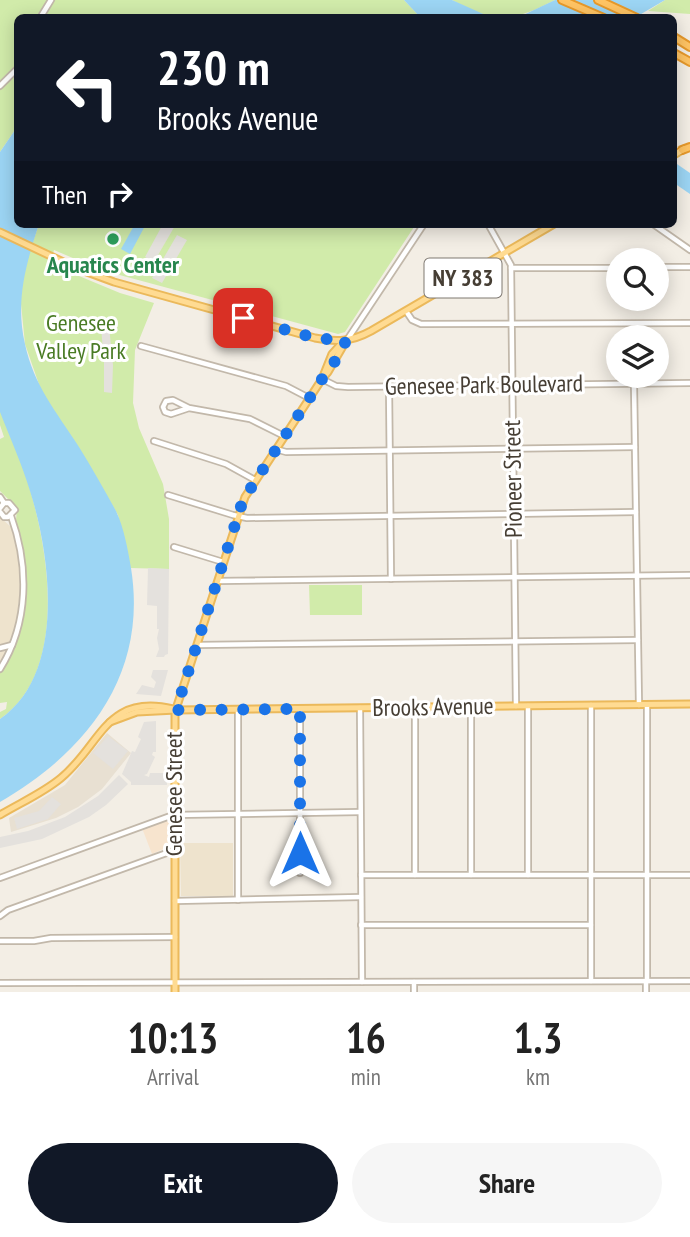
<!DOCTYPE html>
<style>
body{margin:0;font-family:"PT Sans Narrow",sans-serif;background:#f6f6f6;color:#222;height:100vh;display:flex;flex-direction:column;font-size:26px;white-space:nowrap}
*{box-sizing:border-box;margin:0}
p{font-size:23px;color:#767676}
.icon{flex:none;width:38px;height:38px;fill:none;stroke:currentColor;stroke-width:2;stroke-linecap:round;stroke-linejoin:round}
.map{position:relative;height:992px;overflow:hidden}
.drawer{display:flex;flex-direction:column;background:#fff;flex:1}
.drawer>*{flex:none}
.hud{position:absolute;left:14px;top:14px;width:663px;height:214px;border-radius:10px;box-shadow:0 4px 18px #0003;background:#111827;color:#fff;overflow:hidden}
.tools{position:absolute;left:606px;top:248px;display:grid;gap:14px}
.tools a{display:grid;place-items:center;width:63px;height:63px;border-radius:50%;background:#fff;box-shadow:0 4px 18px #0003;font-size:35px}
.pin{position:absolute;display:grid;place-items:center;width:60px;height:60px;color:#fff;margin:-30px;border-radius:14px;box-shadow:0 4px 10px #0006}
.me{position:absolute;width:77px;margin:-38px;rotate:0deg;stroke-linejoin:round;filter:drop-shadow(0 0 5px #0008)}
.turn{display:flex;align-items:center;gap:24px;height:147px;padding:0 28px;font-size:32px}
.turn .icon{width:91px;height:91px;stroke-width:2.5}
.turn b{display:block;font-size:49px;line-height:60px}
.then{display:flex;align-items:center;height:66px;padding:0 28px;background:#0003;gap:14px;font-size:26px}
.eta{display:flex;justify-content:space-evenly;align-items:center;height:119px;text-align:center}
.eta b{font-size:42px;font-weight:800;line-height:49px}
.cta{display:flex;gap:14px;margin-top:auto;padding:14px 28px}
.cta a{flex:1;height:80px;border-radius:42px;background:#111827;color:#fff;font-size:28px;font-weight:800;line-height:80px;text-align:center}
.cta a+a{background:#f6f6f6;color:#222}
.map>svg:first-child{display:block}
</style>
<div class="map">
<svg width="690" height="992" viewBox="0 0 690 992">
<rect width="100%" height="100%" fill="#f3eee5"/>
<!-- residential -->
<polygon fill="#e8e0d2" points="107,733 131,753 102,789 78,807 56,818 11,832 9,818 65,785"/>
<!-- commercial -->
<polygon fill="#f7e4ce" points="167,819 170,821 170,846 152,854 142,828"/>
<!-- education -->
<g fill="#eee3cd">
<polygon points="0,517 13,529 20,555 22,577 16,625 0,664"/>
<polygon points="180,843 233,843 233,896 181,896"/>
</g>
<!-- green -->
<g fill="#d1ebaa">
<polygon points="0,0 404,0 420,17 18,18 17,127 0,152"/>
<path d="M452,0H555C512,22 495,24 452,0Z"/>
<polygon points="665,0 690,0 690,14 648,11"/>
<polygon points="39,224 416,224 345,332 338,334 101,270 54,250 50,264 120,293 154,303 135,350 133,403 139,428 163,484 169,519 169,569 130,568 118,515 77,445 43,396 25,344 20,294 23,271"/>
<path d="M0,411C9,424 13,442 19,456C46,528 75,668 0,719V712L6,709L7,702L0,703V673L16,641L24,610L26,565L16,520L17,508L0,491V439L4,437L0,425Z"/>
<polygon points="309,585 362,585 362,615 310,615"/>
</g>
<!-- parking -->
<g fill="#e4e1dd">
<polygon points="163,224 176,224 154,262 145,257"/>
<polygon points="177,235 187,240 162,283 152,278"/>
<polygon points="109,326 113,365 112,393 104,392 104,362 101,327"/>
<polygon points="148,568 169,569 168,654 165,655 164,657 156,657 159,649 157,638 159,629 157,629 157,606 147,605"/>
<polygon points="153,670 168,670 161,696 136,694 142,685 154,688 156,682 151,677"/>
<polygon points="156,721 156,752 153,752 152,755 155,757 147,774 144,775 149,777 150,773 167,773 167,785 131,785 131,782 122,774 132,751 135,752 141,739 138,737 144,722"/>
<polygon points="108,736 128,751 113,769 93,753"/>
<polygon points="119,775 128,784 106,805 89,817 42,839 0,848 0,837 28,831 65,817 98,796"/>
<polygon points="52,797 61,804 48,819 17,829 14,818 39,811"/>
</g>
<!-- water -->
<g fill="#9cd5f4">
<polygon points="404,0 452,0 490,17 420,17"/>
<polygon points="555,0 665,0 636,17 517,18"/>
<path d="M17,127L18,224H39C26,264 15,301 25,344C34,386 56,411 79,447C92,468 104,489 116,511C124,528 128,550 131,568C148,674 88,751 0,802V719C66,674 51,557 30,491C22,464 10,438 0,412C0,401 0,362 0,348C0,283 0,217 0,152Z"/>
<polygon points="674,162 690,173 690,194 674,183"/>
<polygon points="135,224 146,224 130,254 121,249"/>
</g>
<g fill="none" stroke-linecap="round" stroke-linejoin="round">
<defs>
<g id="minor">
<polyline points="40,18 51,0"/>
<polyline points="0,86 18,68"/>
<polyline points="488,224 511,265 516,706"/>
<polyline points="653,224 690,250"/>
<polyline points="656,267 690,267"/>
<polyline points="511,268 618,268"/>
<polyline points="406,311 412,320 421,324 690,323"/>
<polyline points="347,340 424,224"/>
<polyline points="141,346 286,386 309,398"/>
<polyline points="322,379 336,386 348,387 690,383"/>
<polyline points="634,384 639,705"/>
<polyline points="389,386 391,579"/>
<polyline points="189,408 171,414 165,412 163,407 166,401 173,400 189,408 250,419 284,436"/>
<polyline points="154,441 226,464 255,480"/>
<polyline points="275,449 286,452 635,447"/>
<polyline points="168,495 233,515 247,518 636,512"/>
<polyline points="0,497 4,503"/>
<polyline points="0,508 4,503 9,503 15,510 8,517 4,517 0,512"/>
<polyline points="174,547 223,562"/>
<polyline points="218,581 690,575"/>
<polyline points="197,645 638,640"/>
<polyline points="0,648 12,645"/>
<path d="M0,669C29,623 29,566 11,516"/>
<polyline points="591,705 591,981"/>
<polyline points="647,705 647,981"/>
<polyline points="528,706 528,875"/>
<polyline points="471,707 471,875"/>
<polyline points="360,708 362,982"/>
<polyline points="238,709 238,900"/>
<polyline points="300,873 300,709"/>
<polyline points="361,875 690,875"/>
<polyline points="415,875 415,707"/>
<polyline points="0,878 173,815 360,812"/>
<polyline points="175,901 361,897"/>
<polyline points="0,916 8,910 175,850"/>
<polyline points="361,925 591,925"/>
<polyline points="0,941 34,941 51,938 175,937"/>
<polyline points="646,981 646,992"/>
<polyline points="0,983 690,981"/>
<polyline points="414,992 414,982"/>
</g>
<g id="major">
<polyline points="674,155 684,149"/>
<path d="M0,232L76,268L114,282L315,338C336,342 351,342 371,331L554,224"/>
<polyline points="322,379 332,354 342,343"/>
<polyline points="110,722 137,712 176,710 690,704"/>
<path d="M0,815C20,803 43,793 61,778C101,745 106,693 173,709"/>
<polyline points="175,992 175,712 245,497 322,379 328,372 346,341"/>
</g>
<g id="highway">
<polyline points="562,0 604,18"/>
<polyline points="598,0 637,18"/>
<polyline points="674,37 690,47"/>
<polyline points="674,53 690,62"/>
<polyline points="682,150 690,147"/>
</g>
</defs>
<!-- minor casing -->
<use href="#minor" stroke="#c2b8aa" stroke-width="8"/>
<!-- major casing -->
<use href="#major" stroke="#ebb95b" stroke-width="9"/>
<!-- highway casing -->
<use href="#highway" stroke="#e7992b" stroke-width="10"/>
<!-- minor -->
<use href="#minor" stroke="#fff" stroke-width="4.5"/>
<!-- major -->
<use href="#major" stroke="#ffdb92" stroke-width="5"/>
<!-- highway -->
<use href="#highway" stroke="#ffc464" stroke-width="6"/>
</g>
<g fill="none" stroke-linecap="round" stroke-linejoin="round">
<!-- route -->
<polyline stroke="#1a73e8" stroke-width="12" stroke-dasharray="0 21.6" points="243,318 315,338 346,341 330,370 322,379 243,500 176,710 300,709 300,853"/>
</g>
<!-- markers -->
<circle fill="#2e9e5b" stroke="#fff" stroke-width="2.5" cx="113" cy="239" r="7"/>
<g text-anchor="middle" stroke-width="6" stroke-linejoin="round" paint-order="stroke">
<!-- shield labels -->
<rect fill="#fff" stroke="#7e7871" stroke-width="2" x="424.5" y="258.5" width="77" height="39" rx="5"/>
<g font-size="23" font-weight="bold" fill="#463e34">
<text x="463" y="286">NY 383</text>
</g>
<!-- leisure labels -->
<g font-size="24" font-weight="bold" fill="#27864d" stroke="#fff">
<text x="113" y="273">Aquatics Center</text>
</g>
<!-- park labels -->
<g font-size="24" fill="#497b24" stroke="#fff">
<text x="81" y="331">Genesee<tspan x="81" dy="28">Valley Park</tspan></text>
</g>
<!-- street labels -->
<g font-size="24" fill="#463e34" stroke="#fff">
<text transform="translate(484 385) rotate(-1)" y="8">Genesee Park Boulevard</text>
<text transform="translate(513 479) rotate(-91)" y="8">Pioneer Street</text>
<text transform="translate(433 707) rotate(-1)" y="8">Brooks Avenue</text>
<text transform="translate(174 794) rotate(-90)" y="8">Genesee Street</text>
</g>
</g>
</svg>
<div class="tools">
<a><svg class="icon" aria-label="search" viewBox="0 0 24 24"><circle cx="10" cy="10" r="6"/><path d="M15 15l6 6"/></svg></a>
<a><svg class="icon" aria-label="layers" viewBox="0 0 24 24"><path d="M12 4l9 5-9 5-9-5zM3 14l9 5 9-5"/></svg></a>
</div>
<div class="pin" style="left:243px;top:318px;background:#d93025"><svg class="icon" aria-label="arrive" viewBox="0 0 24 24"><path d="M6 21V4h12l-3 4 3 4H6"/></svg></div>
<svg class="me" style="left:300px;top:853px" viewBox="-20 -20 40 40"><path d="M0-17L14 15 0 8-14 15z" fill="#1a73e8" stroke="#fff" stroke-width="4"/></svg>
<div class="hud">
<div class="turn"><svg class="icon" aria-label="left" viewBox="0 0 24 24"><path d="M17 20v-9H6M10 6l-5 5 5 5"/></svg><div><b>230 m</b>Brooks Avenue</div></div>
<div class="then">Then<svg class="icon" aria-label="right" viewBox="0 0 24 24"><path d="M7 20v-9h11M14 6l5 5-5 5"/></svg></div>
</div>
</div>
<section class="drawer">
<div class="eta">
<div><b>10:13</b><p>Arrival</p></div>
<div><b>16</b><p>min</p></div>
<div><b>1.3</b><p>km</p></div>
</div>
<div class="cta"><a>Exit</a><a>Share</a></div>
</section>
